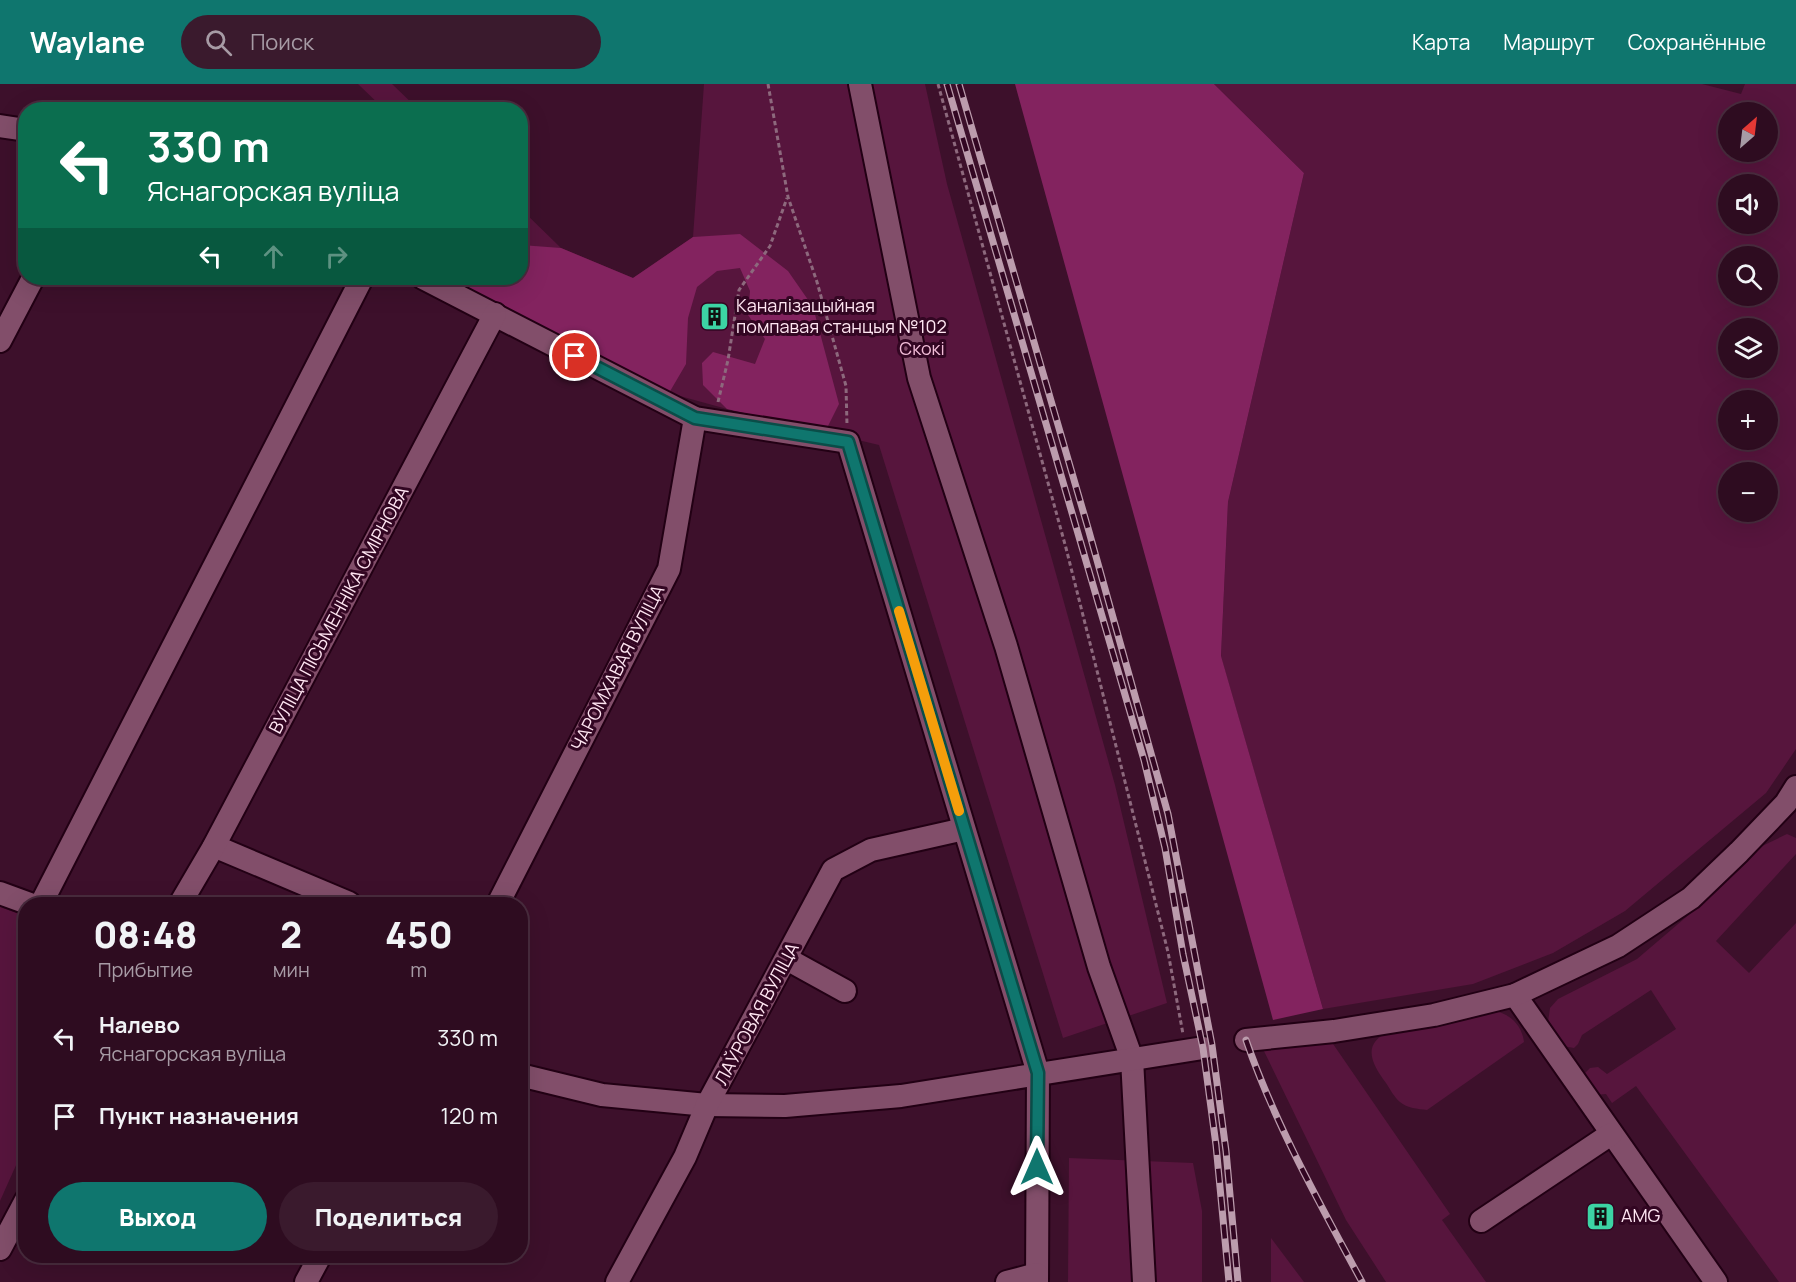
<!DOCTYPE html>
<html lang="ru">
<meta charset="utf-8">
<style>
body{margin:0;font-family:Manrope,sans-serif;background:#3a1a2d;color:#f1f3f6;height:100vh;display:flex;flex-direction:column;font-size:22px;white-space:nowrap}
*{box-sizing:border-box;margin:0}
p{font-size:20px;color:#a79ba5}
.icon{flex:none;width:33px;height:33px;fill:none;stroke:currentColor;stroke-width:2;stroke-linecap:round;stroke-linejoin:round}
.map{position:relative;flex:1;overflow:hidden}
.drawer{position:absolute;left:18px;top:813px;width:510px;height:366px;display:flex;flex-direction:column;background:#2e0c20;border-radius:24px;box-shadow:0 6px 24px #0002,0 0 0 2px #492c3e}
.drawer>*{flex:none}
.guide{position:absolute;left:18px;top:18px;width:510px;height:183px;border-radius:24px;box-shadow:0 6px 24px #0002,0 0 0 2px #492c3e;background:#0b6e4f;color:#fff;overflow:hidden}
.needle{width:39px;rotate:28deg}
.fabs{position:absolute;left:1718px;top:18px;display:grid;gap:12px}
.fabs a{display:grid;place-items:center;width:60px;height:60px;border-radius:50%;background:#2e0c20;box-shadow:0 6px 24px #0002,0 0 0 2px #492c3e;font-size:30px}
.pin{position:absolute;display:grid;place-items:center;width:51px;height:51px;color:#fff;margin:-26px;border:3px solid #fff;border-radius:50%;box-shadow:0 2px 6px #0007}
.me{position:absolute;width:66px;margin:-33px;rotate:0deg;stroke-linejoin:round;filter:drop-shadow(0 0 4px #0008)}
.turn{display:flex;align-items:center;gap:21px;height:126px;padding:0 30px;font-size:27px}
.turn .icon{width:78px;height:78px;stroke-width:2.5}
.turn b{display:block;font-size:42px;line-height:51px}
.lanes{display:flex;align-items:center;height:57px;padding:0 30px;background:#0003;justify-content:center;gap:30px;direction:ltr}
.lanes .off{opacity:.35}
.eta{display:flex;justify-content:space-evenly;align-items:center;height:102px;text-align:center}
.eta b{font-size:36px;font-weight:800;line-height:42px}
.cta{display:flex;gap:12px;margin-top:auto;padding:12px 30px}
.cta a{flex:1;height:69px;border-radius:36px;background:#0f766e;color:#fff;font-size:24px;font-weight:800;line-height:69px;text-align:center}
.cta a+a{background:#3a1a2d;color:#f1f3f6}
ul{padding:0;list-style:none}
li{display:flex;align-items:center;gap:18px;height:78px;padding:0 30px}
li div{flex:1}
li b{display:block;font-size:22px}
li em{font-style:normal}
header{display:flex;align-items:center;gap:36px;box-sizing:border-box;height:84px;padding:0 30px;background:#0f766e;color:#fff}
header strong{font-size:28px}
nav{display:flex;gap:33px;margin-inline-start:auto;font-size:21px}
.search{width:420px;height:54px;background:#3a1a2d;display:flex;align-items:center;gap:15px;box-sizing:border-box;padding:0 21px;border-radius:33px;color:#a79ba5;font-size:22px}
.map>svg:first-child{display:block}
</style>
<header>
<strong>Waylane</strong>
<div class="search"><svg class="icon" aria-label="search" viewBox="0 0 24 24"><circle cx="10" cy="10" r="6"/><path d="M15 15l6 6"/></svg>Поиск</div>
<nav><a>Карта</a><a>Маршрут</a><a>Сохранённые</a></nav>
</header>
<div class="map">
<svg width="1796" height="1198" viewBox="0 0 1796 1198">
<rect width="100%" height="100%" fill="#3d102b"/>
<!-- green -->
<g fill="#57153d" fill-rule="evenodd">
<polygon points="358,0 392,0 418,25 384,25"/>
<polygon points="704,0 925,0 947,100 1115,701 1167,919 1063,954 879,361 727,325 669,309 520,194 521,125 561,164 633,194 693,153"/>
<path d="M1214,0H1702L1741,10L1745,0H1796V665L1766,709L1625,827L1553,869L1473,900L1323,925L1221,573L1228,418L1304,89ZM1728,28H1767V68H1728ZM1728,100H1767V140H1728ZM1728,172H1767V212H1728ZM1728,244H1767V284H1728ZM1728,316H1767V356H1728ZM1728,388H1767V428H1728Z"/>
<polygon points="1787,750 1796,754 1796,770 1716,857 1749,889 1796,839 1796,1198 1779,1198 1636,1002 1612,1019 1606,1010 1595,1011 1584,990 1590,984 1598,983 1607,990 1676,945 1651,906 1582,951 1578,960 1574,964 1563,962 1548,938 1550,924 1558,915 1637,875 1698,823 1758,764"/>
<polygon points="0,823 25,832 25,1061 0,1117"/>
<path d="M1490,926C1508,928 1522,940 1524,958L1427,1026C1418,1025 1407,1024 1400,1018C1394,1013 1390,1005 1386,999C1371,979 1361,959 1391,947Z"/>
<polygon points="1331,957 1450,1130 1442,1136 1486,1198 1386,1198 1346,1136 1263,965"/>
<polygon points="1069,1074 1193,1079 1202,1127 1202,1198 1068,1198"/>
<polygon points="1271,1154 1304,1198 1271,1198"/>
</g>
<!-- forest -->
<g fill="#83235f">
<polygon points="1015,0 1214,0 1304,89 1228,418 1221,572 1323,925 1273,936"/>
<polygon points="740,150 788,187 813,223 839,320 825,348 727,325 703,301 702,279 713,268 755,280 765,255 748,231 750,207 740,184 717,187 697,203 688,234 686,280 669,309 440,194 520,194 521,161 561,164 633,194 693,153"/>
</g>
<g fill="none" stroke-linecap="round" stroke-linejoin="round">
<defs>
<g id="minor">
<polyline points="860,0 919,294 1006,562 1099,883 1132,975 1144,1198"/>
<polyline points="0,42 26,46"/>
<polyline points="423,194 695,334 848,358 1038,989 1037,1198"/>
<polyline points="0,257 33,194"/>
<polyline points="214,762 349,819"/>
<polyline points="0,809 30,820"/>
<polyline points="41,820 362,194"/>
<polyline points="180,820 214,762 495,230"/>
<polyline points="498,820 669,485 695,334"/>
<polyline points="787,875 845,907"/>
<polyline points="1515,911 1716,1198"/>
<polyline points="1246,956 1334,947 1434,931 1515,911 1618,862 1691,814 1739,768 1786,719 1796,703"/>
<polyline points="520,991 602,1011 707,1021 785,1022 901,1012 1203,964"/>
<polyline points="1481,1137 1611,1050"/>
<polyline points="0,1165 26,1116"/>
<polyline points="306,1198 320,1172"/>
<polyline points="617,1198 685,1073 707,1021 833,786 871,766 964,745"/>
<polyline points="1007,1198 1037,1190"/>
</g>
</defs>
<!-- minor casing -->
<use href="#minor" stroke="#220014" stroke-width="26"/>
<!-- path -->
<g stroke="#8d697d" stroke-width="3" stroke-dasharray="4.5 3" stroke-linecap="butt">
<polyline points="768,0 788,113 817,198 846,302 847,341"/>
<polyline points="938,0 1066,464 1168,868 1183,950"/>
<polyline points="718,318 728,276 739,206 770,162 787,114"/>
</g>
<!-- minor -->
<use href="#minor" stroke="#824e6a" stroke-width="22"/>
<defs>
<g id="rail">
<polyline points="947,0 1144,676 1165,764 1183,870 1203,964 1216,1061 1229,1198"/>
<polyline points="959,0 1088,444 1168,730 1212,961 1226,1067 1238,1198"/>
<path d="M1246,956C1275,1040 1320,1120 1362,1198"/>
</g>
</defs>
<!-- rail casing -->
<use href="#rail" stroke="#bc9cad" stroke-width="7"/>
<!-- rail -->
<use href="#rail" stroke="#320622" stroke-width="4.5" stroke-dasharray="14" stroke-linecap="butt"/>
</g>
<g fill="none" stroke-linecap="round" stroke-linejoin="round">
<defs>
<polyline id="route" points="575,272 695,334 848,358 1038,989 1037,1083"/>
</defs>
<!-- route casing -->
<use href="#route" stroke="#0a4d48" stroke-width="15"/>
<!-- route -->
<use href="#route" stroke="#0f766e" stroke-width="10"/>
<!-- slow -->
<polyline stroke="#f59e0b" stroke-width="10" points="899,527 959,727"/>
</g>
<!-- icons -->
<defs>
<symbol id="building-square" viewBox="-11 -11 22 22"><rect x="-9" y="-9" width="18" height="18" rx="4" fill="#3cd4a4" stroke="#320622"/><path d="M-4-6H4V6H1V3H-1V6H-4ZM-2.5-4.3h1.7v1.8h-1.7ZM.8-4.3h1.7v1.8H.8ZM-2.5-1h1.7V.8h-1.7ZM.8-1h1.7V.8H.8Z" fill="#111"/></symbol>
</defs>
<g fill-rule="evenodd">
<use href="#building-square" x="698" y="216" width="33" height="33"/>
<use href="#building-square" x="1584" y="1116" width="33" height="33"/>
</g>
<g text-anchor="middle" stroke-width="6" stroke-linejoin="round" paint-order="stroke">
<!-- poi labels -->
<g font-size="18" fill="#ffe6f2" stroke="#320622" text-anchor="start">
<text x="736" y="228">Каналізацыйная<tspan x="736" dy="21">помпавая станцыя №102</tspan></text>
<text x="1621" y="1138">AMG</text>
</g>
<!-- park labels -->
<g font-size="18" fill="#f1bcd7" stroke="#320622">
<text x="922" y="271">Скокі</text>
</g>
<!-- street labels -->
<g font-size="18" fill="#ffe6f2" stroke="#320622">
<text transform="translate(339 526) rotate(-62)" y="6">ВУЛІЦА ПІСЬМЕННІКА СМІРНОВА</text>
<text transform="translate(618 584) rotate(-63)" y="6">ЧАРОМХАВАЯ ВУЛІЦА</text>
<text transform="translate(757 930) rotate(-62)" y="6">ЛАЎРОВАЯ ВУЛІЦА</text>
</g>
</g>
</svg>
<div class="fabs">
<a><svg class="needle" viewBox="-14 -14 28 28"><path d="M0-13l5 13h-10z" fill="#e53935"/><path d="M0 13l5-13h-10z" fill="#a79ba5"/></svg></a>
<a><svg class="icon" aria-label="sound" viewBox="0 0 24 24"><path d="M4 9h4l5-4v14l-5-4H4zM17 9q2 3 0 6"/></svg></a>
<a><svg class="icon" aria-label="search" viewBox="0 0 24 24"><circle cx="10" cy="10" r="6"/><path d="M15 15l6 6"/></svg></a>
<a><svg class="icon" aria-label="layers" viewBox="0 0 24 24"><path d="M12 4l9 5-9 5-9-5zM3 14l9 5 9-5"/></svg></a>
<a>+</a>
<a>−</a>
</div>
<div class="pin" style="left:575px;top:272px;background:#d93025"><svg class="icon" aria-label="arrive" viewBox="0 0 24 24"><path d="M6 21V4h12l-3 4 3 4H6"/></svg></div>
<svg class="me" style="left:1037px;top:1083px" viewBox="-20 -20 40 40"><path d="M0-17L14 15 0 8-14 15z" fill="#0f766e" stroke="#fff" stroke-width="4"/></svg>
<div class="guide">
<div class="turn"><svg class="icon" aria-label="left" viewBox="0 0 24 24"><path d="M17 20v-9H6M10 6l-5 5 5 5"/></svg><div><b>330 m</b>Яснагорская вуліца</div></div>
<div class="lanes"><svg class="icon" aria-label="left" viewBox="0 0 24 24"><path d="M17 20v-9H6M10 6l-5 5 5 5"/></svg><svg class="icon off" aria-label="ahead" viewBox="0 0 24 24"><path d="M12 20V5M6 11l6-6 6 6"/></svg><svg class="icon off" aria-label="right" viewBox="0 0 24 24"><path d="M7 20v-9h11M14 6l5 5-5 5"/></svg></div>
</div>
<section class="drawer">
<div class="eta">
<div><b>08:48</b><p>Прибытие</p></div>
<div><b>2</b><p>мин</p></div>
<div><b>450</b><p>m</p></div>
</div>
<ul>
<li><svg class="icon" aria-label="left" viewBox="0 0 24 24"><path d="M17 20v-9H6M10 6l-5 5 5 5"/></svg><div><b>Налево</b><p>Яснагорская вуліца</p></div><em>330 m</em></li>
<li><svg class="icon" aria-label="arrive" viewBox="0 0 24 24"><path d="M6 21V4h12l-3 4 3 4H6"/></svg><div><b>Пункт назначения</b></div><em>120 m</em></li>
</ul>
<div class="cta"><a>Выход</a><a>Поделиться</a></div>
</section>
</div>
